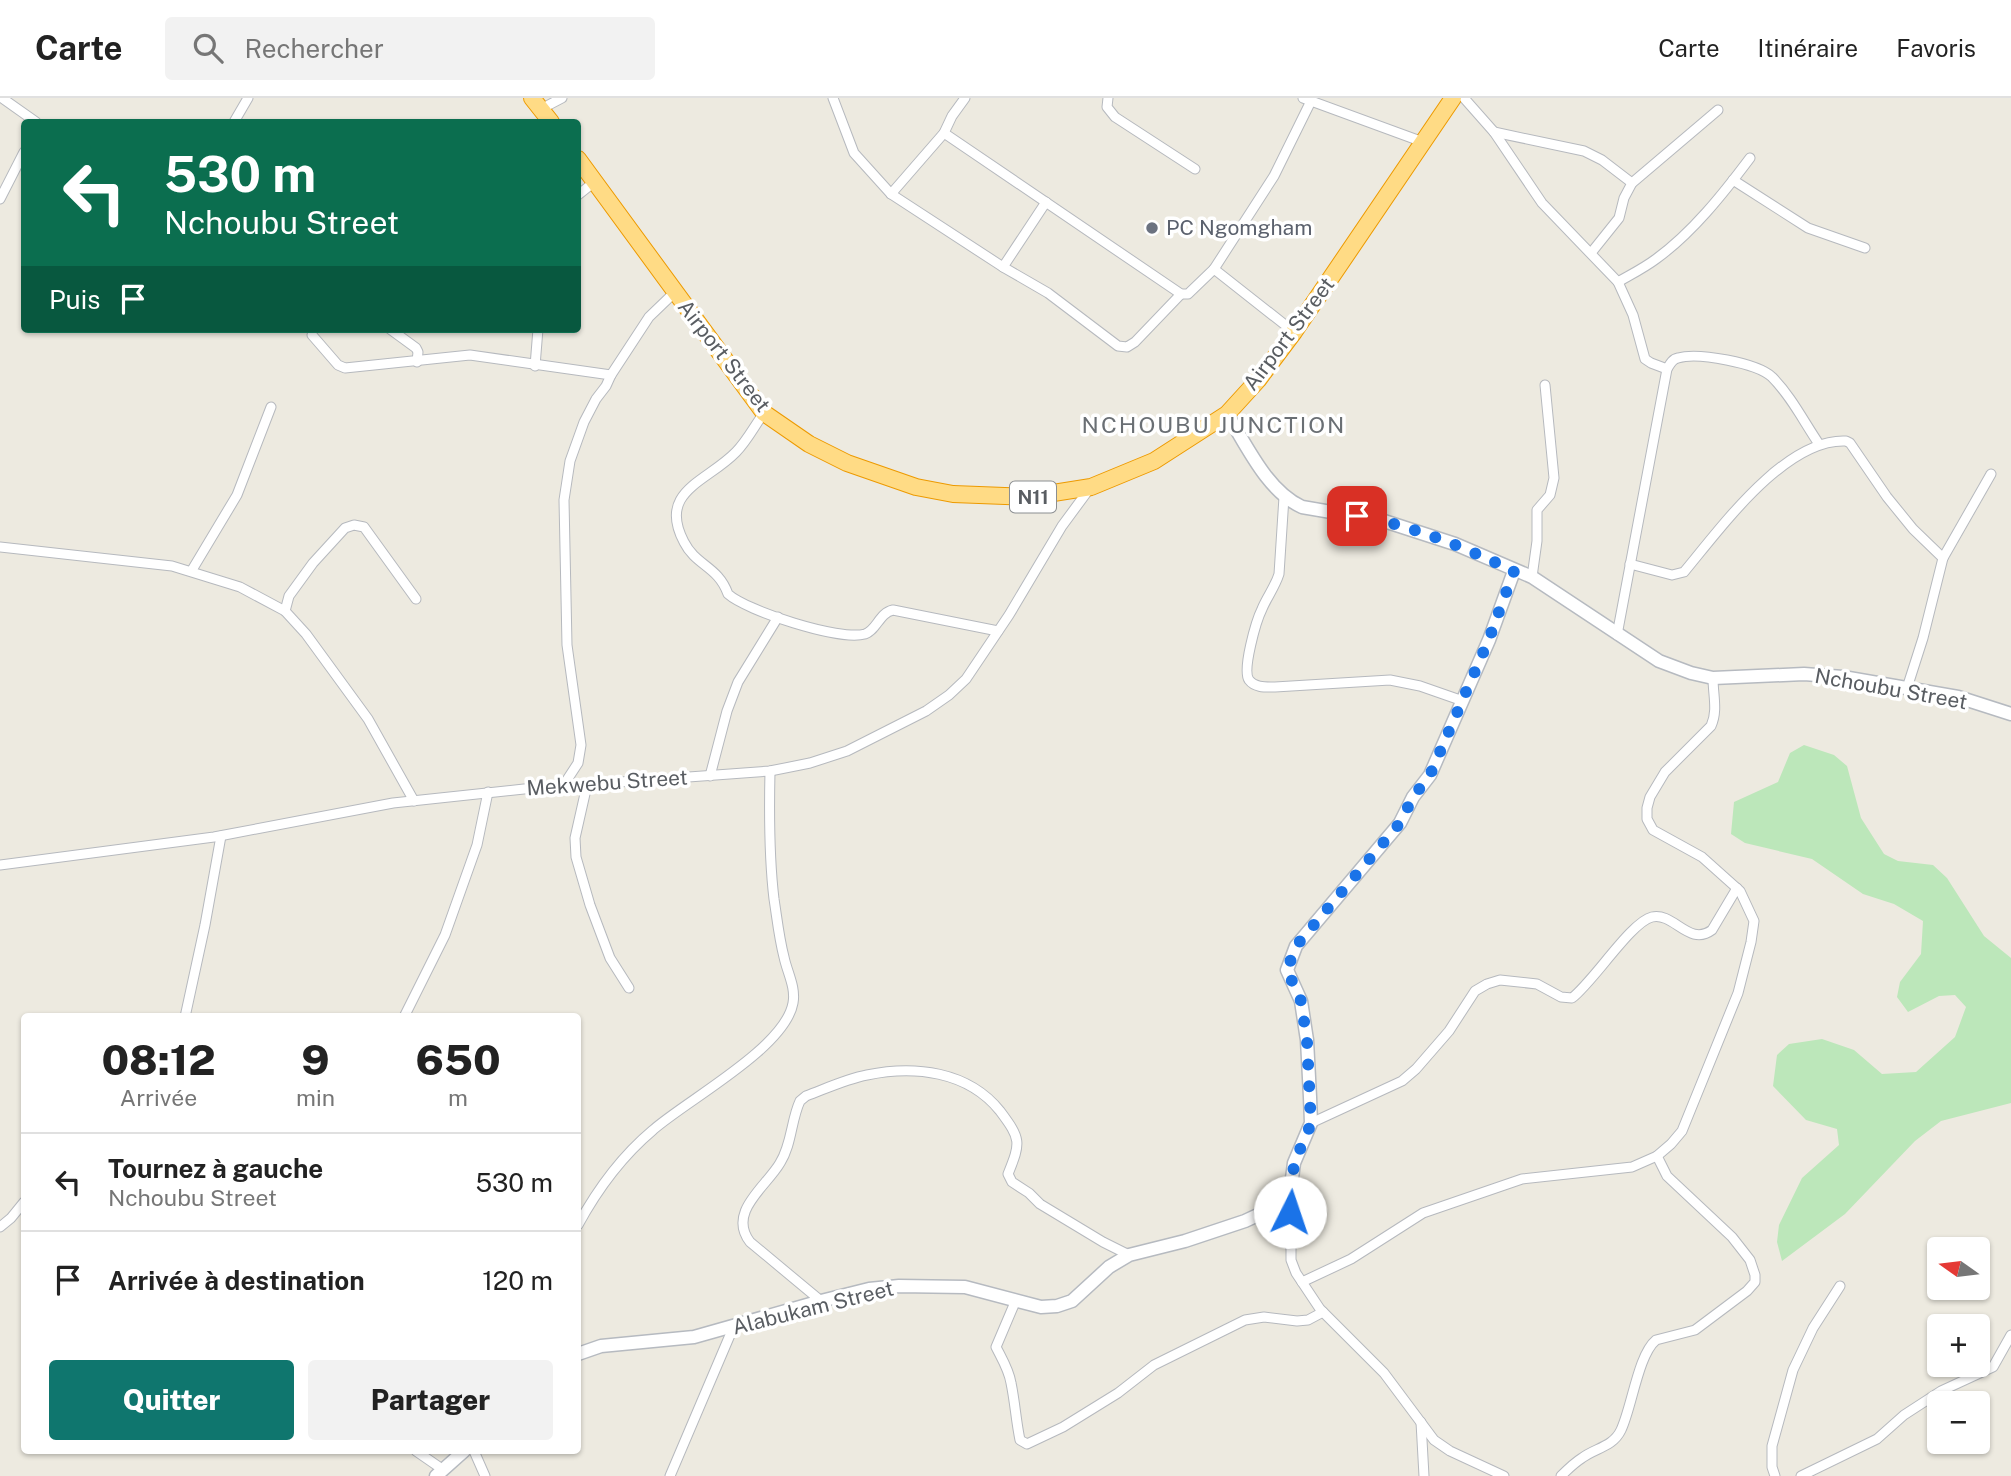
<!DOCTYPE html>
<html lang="fr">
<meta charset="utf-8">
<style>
body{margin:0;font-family:"Public Sans",sans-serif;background:#f2f2f2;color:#222;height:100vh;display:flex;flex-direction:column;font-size:26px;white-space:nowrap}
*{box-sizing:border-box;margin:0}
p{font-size:23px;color:#767676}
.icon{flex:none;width:38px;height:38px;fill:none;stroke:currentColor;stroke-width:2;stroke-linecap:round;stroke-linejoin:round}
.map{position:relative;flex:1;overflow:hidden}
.sheet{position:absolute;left:21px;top:915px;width:560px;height:441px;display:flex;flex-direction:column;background:#fff;border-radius:7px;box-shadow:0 2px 5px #0004}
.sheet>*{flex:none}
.guide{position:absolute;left:21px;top:21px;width:560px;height:214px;border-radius:7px;box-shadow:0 2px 5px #0004;background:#0b6e4f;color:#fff;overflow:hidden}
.needle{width:46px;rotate:284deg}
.controls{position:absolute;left:1927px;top:1139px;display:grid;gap:14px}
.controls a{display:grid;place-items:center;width:63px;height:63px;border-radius:7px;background:#fff;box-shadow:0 2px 5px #0004;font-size:35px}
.pin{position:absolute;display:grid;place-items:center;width:60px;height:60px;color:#fff;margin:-30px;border-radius:14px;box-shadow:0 4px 10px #0006}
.me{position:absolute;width:77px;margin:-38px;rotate:4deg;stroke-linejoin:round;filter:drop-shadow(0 0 5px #0008)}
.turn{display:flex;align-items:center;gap:24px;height:147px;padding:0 28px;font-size:32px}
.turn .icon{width:91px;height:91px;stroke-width:2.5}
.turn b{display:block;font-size:49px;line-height:60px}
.then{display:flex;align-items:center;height:66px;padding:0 28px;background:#0003;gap:14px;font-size:26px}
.eta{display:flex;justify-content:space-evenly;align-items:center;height:119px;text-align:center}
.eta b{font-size:42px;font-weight:800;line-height:49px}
.action{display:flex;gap:14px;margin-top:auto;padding:14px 28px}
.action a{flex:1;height:80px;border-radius:7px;background:#0f766e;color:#fff;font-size:28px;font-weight:800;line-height:80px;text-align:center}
.action a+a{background:#f2f2f2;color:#222}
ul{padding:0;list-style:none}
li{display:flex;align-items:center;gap:21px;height:98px;padding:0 28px;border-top:2px solid #e0e0e0}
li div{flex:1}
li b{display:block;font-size:26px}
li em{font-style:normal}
header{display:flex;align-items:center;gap:42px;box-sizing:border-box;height:98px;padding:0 35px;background:#fff;border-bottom:2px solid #e0e0e0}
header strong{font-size:33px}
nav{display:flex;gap:38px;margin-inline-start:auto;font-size:24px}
.search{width:490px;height:63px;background:#f2f2f2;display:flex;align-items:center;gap:18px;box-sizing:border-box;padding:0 24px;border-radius:7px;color:#767676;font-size:26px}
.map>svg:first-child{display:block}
</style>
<header>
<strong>Carte</strong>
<div class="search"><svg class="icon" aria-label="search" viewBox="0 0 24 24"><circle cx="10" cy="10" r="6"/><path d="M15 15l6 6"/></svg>Rechercher</div>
<nav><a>Carte</a><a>Itinéraire</a><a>Favoris</a></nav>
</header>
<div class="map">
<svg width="2011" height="1378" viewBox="0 0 2011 1378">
<rect width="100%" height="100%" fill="#edeae0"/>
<!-- green -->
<polygon fill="#bce7ba" points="1804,647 1834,657 1847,668 1861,720 1884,756 1898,763 1933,767 1947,780 1984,838 2011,860 2011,1005 1941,1023 1915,1043 1845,1116 1782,1163 1777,1144 1779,1127 1802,1080 1839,1047 1837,1031 1806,1022 1773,988 1777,957 1789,946 1822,941 1854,952 1882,976 1916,974 1955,939 1966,909 1955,897 1939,898 1908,914 1897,899 1900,884 1921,856 1923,823 1894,806 1863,796 1812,761 1745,745 1731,736 1734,704 1778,684 1790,655"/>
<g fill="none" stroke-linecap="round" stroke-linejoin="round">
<defs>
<g id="street">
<polyline points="2,0 36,24"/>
<polyline points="833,0 854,55 891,96 1003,169 1048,195 1118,248 1127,249 1135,244 1181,196"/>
<polyline points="1108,0 1107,9 1115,19 1195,71"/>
<polyline points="1303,0 1423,44"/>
<polyline points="1464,0 1494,34 1542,105 1618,184 1633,217 1645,261 1651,265 1667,271"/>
<polyline points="541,11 562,0"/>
<polyline points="234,24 248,0"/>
<polyline points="1494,34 1584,53 1602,62 1632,85"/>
<polyline points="944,35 1181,196 1188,196 1214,171 1294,234"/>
<polyline points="1733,82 1808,130 1865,150"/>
<polyline points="891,96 944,35 952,18 965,0"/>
<polyline points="578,97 593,85"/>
<polyline points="0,101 24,54"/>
<polyline points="1591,155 1619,120 1624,100 1632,85 1718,12"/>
<polyline points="1003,169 1046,104"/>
<polyline points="1214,171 1274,78 1311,3"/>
<path d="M1618,184C1630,177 1644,170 1656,161C1692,135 1723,96 1750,60"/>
<polyline points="390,231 416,250 418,254 417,264"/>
<polyline points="312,237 338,267 345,270 470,257 611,277"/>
<polyline points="535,268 538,231"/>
<path d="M764,315C755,327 747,343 736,354C707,384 657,393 684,444C696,468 718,468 728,496C747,513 839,543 865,536C877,532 879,515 893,512L998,533"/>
<path d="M1284,399L1279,476C1275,489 1267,499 1262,511C1256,523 1242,572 1249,582C1255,590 1266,589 1275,589L1390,582L1420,588L1463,603"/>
<polyline points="0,449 172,468 240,489 285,513 306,536 368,621 414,703"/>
<polyline points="1943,460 1991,376"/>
<path d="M1630,466L1672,477L1684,474C1720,431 1785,340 1846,343L1850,345L1887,399L1913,431L1943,460L1923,540L1907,590"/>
<polyline points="192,472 237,397 271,309"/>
<polyline points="1532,479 1537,443 1537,412 1550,397 1554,380 1545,287"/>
<polyline points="285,513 289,498 313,465 345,430 354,427 364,429 416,501"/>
<path d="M1617,537L1667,271C1670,266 1672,261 1678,260C1698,254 1757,265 1772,279C1791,298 1804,324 1819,346"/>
<polyline points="710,678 727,613 738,584 778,519"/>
<polyline points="587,687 575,740 576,759 590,807 610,860 629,890"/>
<polyline points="563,688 578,665 581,647 567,547 564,402 570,363 584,324 596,301 606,288 611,277 649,219 675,194"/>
<polyline points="0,767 214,739 393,705 524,691 770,673 810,665 847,653 926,613 949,597 966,581 1009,517 1062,428 1090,390"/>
<polyline points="185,919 205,827 221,738"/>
<polyline points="404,919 445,837 477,747 488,694"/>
<path d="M1311,1025L1402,983L1416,971L1449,933L1475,893L1487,886L1500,882L1537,886L1561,899L1572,900C1594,883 1631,824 1652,819C1674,814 1689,849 1712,832L1737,790"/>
<polyline points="1291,1088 1291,1162 1296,1175 1320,1211 1384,1275 1434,1342 1450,1353 1504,1378"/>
<polyline points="1260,1116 1280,1133 1290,1148"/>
<path d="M578,1127C597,1092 622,1058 653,1032C687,1002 785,950 793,905C796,889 787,874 784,859C779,840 777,820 774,801C769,759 769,716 770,673"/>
<polyline points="0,1129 11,1120 24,1104"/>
<path d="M1302,1184L1351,1161L1423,1115L1522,1081L1632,1069L1657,1058L1671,1046L1682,1033L1738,895L1751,844L1754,823L1740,793L1702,759L1653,732L1647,721V710L1650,699L1665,674L1711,628C1718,613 1713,597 1713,580"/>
<path d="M1016,1202L996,1249C1002,1261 1009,1272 1011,1285C1015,1304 1016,1323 1020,1342L1027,1346L1063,1329L1118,1295L1154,1267L1245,1222L1264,1219L1297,1223L1308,1222L1323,1214"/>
<path d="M821,1203L750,1144C727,1114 766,1089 780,1065C792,1046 791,1022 800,1003L806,998C825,991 846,981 867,977C914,967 968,973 1000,1013C1021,1041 1021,1044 1008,1076L1012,1084L1029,1095L1040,1106L1103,1144L1129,1157"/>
<polyline points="1421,1324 1424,1378"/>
<polyline points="416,1353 442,1371"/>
<polyline points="474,1353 485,1378"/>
<polyline points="670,1378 733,1230"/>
<path d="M1561,1378C1567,1372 1574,1365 1582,1360C1595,1350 1613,1349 1621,1332C1632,1309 1638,1257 1656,1242L1695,1232L1747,1193L1755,1184V1177L1750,1162L1732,1139L1667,1078L1657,1058"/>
<polyline points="1775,1378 1772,1369 1772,1348 1793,1272 1813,1230 1840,1188"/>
<polyline points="1801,1378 1877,1341 1904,1317 1941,1293 1993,1269 2011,1237"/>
</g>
<g id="secondary">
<path d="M1227,316C1247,348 1267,393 1302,409L1384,423L1455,446L1532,479L1659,563L1691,575L1713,580L1804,576L1843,579L1958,599L2011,616"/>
<polyline points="578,1256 601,1248 694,1239 821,1203 869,1191 899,1188 965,1189 1041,1209 1057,1208 1072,1203 1109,1169 1129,1157 1185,1143 1245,1123 1260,1116 1291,1088 1294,1065 1311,1025 1310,999 1307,942 1301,903 1287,872 1296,848 1400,725 1413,699 1430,677 1489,542 1514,473"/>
<polyline points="436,1378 464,1353"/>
</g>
<g id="highway">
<polyline points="532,0 551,24"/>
<polyline points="578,61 764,315 809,346 847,365 916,389 953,396 1028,399 1091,389 1154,363 1227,316 1258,282 1294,234 1453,0"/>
</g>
</defs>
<!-- street casing -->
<use href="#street" stroke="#b6b9be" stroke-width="11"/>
<!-- secondary casing -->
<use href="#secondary" stroke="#b6bac0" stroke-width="15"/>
<!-- highway casing -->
<use href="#highway" stroke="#ed9a00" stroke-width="18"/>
<!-- street -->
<use href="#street" stroke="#fff" stroke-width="9"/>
<!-- secondary -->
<use href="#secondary" stroke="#fff" stroke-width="12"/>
<!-- highway -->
<use href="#highway" stroke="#ffdb85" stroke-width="16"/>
</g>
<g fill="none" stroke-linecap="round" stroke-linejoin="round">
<!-- route -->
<path stroke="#1a73e8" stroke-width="12" stroke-dasharray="0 21.6" d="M1290,1114L1294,1065L1311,1026L1307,943L1301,903L1287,872L1296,848L1400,725L1413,699L1430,677L1489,541L1514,473C1463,449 1412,427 1357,418"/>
</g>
<!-- markers -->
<circle fill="#6b7280" stroke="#fff" stroke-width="2.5" cx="1152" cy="130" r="7"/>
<g text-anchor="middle" stroke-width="7" stroke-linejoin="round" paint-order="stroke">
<!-- shield labels -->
<rect fill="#fff" stroke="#8b8e91" stroke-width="2" x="1010" y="383.5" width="46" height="31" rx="5"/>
<g font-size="19" font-weight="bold" fill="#595d62">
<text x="1033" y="406">N11</text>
</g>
<!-- worship labels -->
<g font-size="21" fill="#5b616d" stroke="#fff" text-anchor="start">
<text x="1166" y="137">PC Ngomgham</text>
</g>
<!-- street labels -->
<g font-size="21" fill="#595d62" stroke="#fff">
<text transform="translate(1289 236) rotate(-53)" y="7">Airport Street</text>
<text transform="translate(724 258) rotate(52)" y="7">Airport Street</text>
<text transform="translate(1891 591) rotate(10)" y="7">Nchoubu Street</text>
<text transform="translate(607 685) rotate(-4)" y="7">Mekwebu Street</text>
<text transform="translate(813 1210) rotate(-14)" y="7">Alabukam Street</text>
</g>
<!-- neighbourhood labels -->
<g font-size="23" letter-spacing="2" fill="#6a6f74" stroke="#fff">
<text x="1214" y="335">NCHOUBU JUNCTION</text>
</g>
</g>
</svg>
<div class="controls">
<a><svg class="needle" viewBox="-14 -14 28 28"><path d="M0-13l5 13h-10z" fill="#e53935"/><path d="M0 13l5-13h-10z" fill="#767676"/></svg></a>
<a>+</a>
<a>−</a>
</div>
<div class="pin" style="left:1357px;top:418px;background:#d93025"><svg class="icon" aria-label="arrive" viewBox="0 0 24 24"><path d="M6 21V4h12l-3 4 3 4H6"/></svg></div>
<svg class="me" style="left:1290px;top:1114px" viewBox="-20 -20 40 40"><circle r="19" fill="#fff"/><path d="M0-13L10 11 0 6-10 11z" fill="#1a73e8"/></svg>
<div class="guide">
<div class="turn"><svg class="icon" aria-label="left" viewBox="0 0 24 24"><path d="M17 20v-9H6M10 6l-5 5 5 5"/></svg><div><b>530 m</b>Nchoubu Street</div></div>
<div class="then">Puis<svg class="icon" aria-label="arrive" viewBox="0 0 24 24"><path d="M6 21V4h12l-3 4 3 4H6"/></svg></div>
</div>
<section class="sheet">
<div class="eta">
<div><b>08:12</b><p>Arrivée</p></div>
<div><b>9</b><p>min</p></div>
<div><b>650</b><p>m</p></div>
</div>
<ul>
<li><svg class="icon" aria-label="left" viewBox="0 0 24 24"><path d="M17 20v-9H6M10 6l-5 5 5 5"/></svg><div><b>Tournez à gauche</b><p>Nchoubu Street</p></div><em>530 m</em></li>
<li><svg class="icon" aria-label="arrive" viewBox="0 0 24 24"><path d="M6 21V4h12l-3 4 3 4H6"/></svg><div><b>Arrivée à destination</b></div><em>120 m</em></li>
</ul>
<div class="action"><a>Quitter</a><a>Partager</a></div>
</section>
</div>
